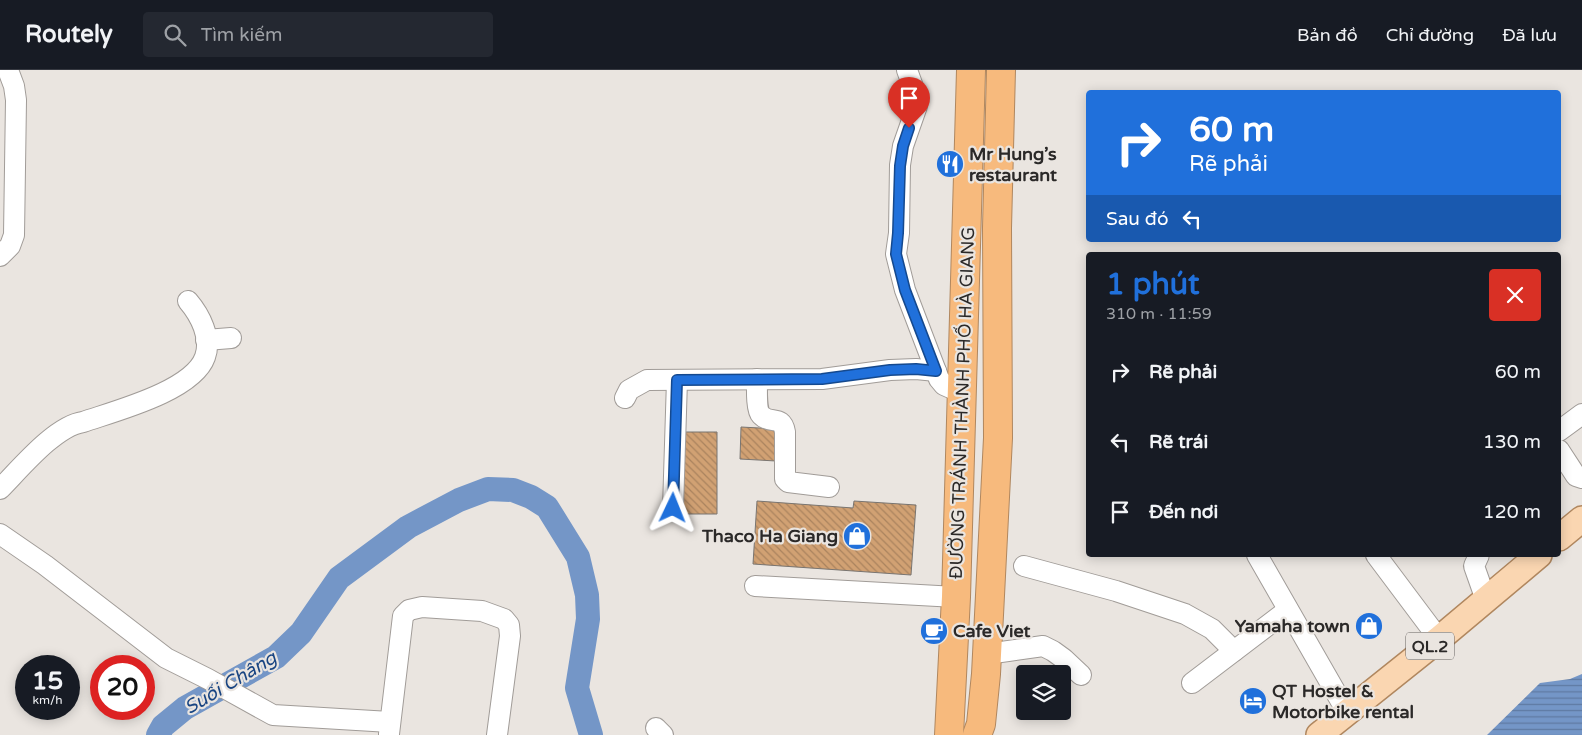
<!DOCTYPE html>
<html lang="vi">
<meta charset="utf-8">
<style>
body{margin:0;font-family:"Varela Round",sans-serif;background:#242831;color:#f1f3f6;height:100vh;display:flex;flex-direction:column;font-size:19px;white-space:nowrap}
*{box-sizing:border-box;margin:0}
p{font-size:16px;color:#9ea1a6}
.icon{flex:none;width:28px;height:28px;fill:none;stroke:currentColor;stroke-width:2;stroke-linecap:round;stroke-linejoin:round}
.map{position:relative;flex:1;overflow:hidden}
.panel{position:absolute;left:1086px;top:182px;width:475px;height:305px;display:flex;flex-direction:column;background:#171b24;border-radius:5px;box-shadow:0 2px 12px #0003}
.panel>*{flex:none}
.top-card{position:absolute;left:1086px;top:20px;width:475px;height:152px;border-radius:5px;box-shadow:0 2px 12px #0003;background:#2070db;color:#fff;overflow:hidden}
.fabs{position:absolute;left:1016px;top:595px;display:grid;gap:10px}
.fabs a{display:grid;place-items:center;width:55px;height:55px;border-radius:5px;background:#171b24;box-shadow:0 2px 12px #0003;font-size:25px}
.speed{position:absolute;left:15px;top:585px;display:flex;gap:10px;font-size:25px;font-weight:700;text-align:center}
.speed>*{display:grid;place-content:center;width:65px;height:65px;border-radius:50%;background:#171b24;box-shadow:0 2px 12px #0003;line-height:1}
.speed small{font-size:12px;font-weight:400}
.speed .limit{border:8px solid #d22;background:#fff;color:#111}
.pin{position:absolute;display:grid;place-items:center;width:42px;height:42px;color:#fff;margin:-51px -21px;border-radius:50% 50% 50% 0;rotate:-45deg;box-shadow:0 0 5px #0007}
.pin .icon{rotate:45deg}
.me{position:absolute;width:55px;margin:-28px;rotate:2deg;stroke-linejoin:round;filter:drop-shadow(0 0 4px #0008)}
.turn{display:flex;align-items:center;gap:18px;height:105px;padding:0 20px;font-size:22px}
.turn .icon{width:65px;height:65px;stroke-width:2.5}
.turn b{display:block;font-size:35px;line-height:42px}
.then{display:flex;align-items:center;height:48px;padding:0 20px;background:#0003;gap:10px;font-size:19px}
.round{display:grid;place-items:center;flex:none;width:52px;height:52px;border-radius:5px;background:#242831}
.overview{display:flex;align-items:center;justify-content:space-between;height:85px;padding:0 20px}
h1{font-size:30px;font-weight:800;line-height:38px;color:#2070db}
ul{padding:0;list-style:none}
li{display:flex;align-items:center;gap:15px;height:70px;padding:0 20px}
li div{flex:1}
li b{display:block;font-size:19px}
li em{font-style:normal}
header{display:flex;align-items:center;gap:30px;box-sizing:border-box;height:70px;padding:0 25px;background:#171b24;border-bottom:1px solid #363941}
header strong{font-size:24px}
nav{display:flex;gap:28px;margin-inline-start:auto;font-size:18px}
.search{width:350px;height:45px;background:#242831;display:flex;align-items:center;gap:12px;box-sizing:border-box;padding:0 18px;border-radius:5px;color:#9ea1a6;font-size:19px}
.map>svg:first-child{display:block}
</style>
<header>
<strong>Routely</strong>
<div class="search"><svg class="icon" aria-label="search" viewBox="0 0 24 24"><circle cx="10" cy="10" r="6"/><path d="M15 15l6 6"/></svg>Tìm kiếm</div>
<nav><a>Bản đồ</a><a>Chỉ đường</a><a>Đã lưu</a></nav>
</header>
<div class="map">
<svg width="1582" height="665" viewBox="0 0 1582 665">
<defs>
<pattern id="water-rules" width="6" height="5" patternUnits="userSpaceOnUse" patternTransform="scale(1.25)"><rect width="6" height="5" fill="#7496c7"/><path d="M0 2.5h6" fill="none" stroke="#5f7aa2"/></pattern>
<pattern id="building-back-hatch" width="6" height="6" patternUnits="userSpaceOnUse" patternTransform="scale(1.25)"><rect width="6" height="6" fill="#d1a173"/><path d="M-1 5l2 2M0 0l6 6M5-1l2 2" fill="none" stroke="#aa835e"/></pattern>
</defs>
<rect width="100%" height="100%" fill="#eae5e0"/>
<!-- water -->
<polygon fill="url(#water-rules)" points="1582,604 1582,665 1487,665 1540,613 1570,609"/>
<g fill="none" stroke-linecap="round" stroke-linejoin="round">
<!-- river -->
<polyline stroke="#7496c7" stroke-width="24" points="158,665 163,656 185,638 276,587 301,563 339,508 408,457 459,430 488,419 513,420 531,427 547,437 578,487 587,525 588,549 577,618 591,665"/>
</g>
<!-- building -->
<g fill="url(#building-back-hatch)" stroke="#797571">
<polygon points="741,357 778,359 776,391 740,389"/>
<polygon points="683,362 717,362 717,444 682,444"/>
<polygon points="757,431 853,438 854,431 916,435 911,505 753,494"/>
</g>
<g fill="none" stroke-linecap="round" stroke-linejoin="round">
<defs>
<g id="minor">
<polyline points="907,0 916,25 917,36 903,76 900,95 899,163 896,184 905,220 939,309 944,315 962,323"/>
<polyline points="0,186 10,176 14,165 16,30 14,16 8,0"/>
<polyline points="206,270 231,268"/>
<path d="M757,309C757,317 756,340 761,345C770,355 782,344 785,362V409L788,412L829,417"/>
<polyline points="625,328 629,320 647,310 822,309 890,300 916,299 936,301"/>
<polyline points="1559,361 1582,344"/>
<polyline points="1559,380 1576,406 1582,408"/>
<path d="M0,419C20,399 55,356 83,352C115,341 193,321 205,287C212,268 200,245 188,231"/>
<polyline points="673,438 677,310"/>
<polyline points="0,464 45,495 166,588 208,609 273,645 390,652"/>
<polyline points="1257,485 1347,642"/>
<polyline points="1376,485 1439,569"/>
<polyline points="1479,485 1474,496 1486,530"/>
<polyline points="1024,496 1116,521 1185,544 1212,559 1234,581"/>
<polyline points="755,516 956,527"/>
<polyline points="987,584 1043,576 1053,581 1064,589 1081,605"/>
<polyline points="1192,613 1288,540"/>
<polyline points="656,658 663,665"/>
<polyline points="389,664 403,546 409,540 422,537 482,541 504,549 509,555 510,566 497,665"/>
</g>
<g id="major">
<polyline points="1559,468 1582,449"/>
<polyline points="1319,665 1439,569 1539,485"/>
</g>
<g id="highway">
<polyline points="949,665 956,527 971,0"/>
<polyline points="977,665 981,654 986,604 998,368 997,158 1001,0"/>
</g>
</defs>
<!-- minor casing -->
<use href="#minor" stroke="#a19c98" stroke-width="22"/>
<!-- major casing -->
<use href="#major" stroke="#b0875f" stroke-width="28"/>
<!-- highway casing -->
<use href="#highway" stroke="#b0875f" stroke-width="30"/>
<!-- minor -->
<use href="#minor" stroke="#fff" stroke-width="20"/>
<!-- major -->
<use href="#major" stroke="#fad6b1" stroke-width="25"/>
<!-- highway -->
<use href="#highway" stroke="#f7ba7d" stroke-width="28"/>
</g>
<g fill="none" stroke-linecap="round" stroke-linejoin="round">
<defs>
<polyline id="route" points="673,438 677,310 822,309 890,300 916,299 936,301 905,220 896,184 898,163 900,96 903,76 909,58"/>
</defs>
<!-- route casing -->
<use href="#route" stroke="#15498e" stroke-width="12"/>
<!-- route -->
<use href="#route" stroke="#2070db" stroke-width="9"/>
</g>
<!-- icons -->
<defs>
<symbol id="restaurant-disc" viewBox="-11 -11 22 22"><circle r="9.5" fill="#2070db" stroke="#eae5e0"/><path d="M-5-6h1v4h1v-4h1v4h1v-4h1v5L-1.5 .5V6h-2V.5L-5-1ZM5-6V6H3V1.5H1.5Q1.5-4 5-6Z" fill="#fff"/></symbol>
<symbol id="shop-disc" viewBox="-11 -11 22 22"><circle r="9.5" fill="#2070db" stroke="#eae5e0"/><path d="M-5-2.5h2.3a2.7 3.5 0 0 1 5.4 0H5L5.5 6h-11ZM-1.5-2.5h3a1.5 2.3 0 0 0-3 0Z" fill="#fff"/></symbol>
<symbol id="cafe-disc" viewBox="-11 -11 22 22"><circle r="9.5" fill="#2070db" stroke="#eae5e0"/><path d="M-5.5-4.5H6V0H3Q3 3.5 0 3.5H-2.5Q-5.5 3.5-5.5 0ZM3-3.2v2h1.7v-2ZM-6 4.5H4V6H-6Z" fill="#fff"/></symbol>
<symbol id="hotel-disc" viewBox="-11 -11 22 22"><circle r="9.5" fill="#2070db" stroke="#eae5e0"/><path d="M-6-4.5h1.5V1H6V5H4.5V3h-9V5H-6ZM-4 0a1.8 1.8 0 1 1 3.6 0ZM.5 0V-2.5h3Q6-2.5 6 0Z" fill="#fff"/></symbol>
</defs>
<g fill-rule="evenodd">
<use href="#restaurant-disc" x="934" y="78" width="32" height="32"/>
<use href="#shop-disc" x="841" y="450" width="32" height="32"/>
<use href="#shop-disc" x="1353" y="540" width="32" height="32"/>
<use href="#cafe-disc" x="918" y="545" width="32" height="32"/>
<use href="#hotel-disc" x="1237" y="615" width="32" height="32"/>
</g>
<g text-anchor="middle" stroke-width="4.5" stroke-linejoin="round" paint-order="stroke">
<!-- shield labels -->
<rect fill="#eae5e0" stroke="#64615f" stroke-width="1" x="1406" y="562.5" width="48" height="27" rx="4"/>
<g font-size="16" font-weight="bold" fill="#2b2928">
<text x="1430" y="582">QL.2</text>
</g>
<!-- poi labels -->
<g font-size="18" font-weight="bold" fill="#2b2928" stroke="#eae5e0" text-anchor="start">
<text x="969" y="90">Mr Hung’s<tspan x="969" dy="21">restaurant</tspan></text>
<text x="838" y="472" text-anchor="end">Thaco Ha Giang</text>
<text x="1350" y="562" text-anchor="end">Yamaha town</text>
<text x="953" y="567">Cafe Viet</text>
<text x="1272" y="627">QT Hostel &amp;<tspan x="1272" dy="21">Motorbike rental</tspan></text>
</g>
<!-- street labels -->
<g font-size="18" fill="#2b2928" stroke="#eae5e0">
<text transform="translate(962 333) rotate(-88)" y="6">ĐƯỜNG TRÁNH THÀNH PHỐ HÀ GIANG</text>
</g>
<!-- water labels -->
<g font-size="19" font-style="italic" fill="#194582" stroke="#eae5e0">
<text transform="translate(230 612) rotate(-31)" y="7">Suối Châng</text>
</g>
</g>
</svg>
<div class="fabs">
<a><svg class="icon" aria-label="layers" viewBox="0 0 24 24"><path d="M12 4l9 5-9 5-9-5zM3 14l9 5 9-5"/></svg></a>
</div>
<div class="speed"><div>15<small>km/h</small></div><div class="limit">20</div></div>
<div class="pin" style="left:909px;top:58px;background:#d93025"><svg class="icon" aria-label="arrive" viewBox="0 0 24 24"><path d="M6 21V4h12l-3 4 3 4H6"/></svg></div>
<svg class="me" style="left:673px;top:438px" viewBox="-20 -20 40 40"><path d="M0-17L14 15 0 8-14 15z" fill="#2070db" stroke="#fff" stroke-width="4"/></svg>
<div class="top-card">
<div class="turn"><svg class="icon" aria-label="right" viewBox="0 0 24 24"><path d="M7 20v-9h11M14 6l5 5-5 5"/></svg><div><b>60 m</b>Rẽ phải</div></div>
<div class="then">Sau đó<svg class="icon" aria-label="left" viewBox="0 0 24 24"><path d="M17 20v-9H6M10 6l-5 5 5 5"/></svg></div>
</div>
<section class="panel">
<div class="overview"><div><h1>1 phút</h1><p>310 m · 11:59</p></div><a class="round" style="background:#d93025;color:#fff"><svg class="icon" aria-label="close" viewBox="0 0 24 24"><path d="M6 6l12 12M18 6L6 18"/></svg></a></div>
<ul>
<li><svg class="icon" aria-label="right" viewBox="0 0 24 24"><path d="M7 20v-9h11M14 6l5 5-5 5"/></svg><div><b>Rẽ phải</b></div><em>60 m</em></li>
<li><svg class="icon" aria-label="left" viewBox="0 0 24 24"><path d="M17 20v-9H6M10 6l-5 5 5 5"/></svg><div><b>Rẽ trái</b></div><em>130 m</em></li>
<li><svg class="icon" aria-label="arrive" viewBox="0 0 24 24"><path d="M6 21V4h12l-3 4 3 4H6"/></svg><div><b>Đến nơi</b></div><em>120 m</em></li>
</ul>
</section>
</div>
